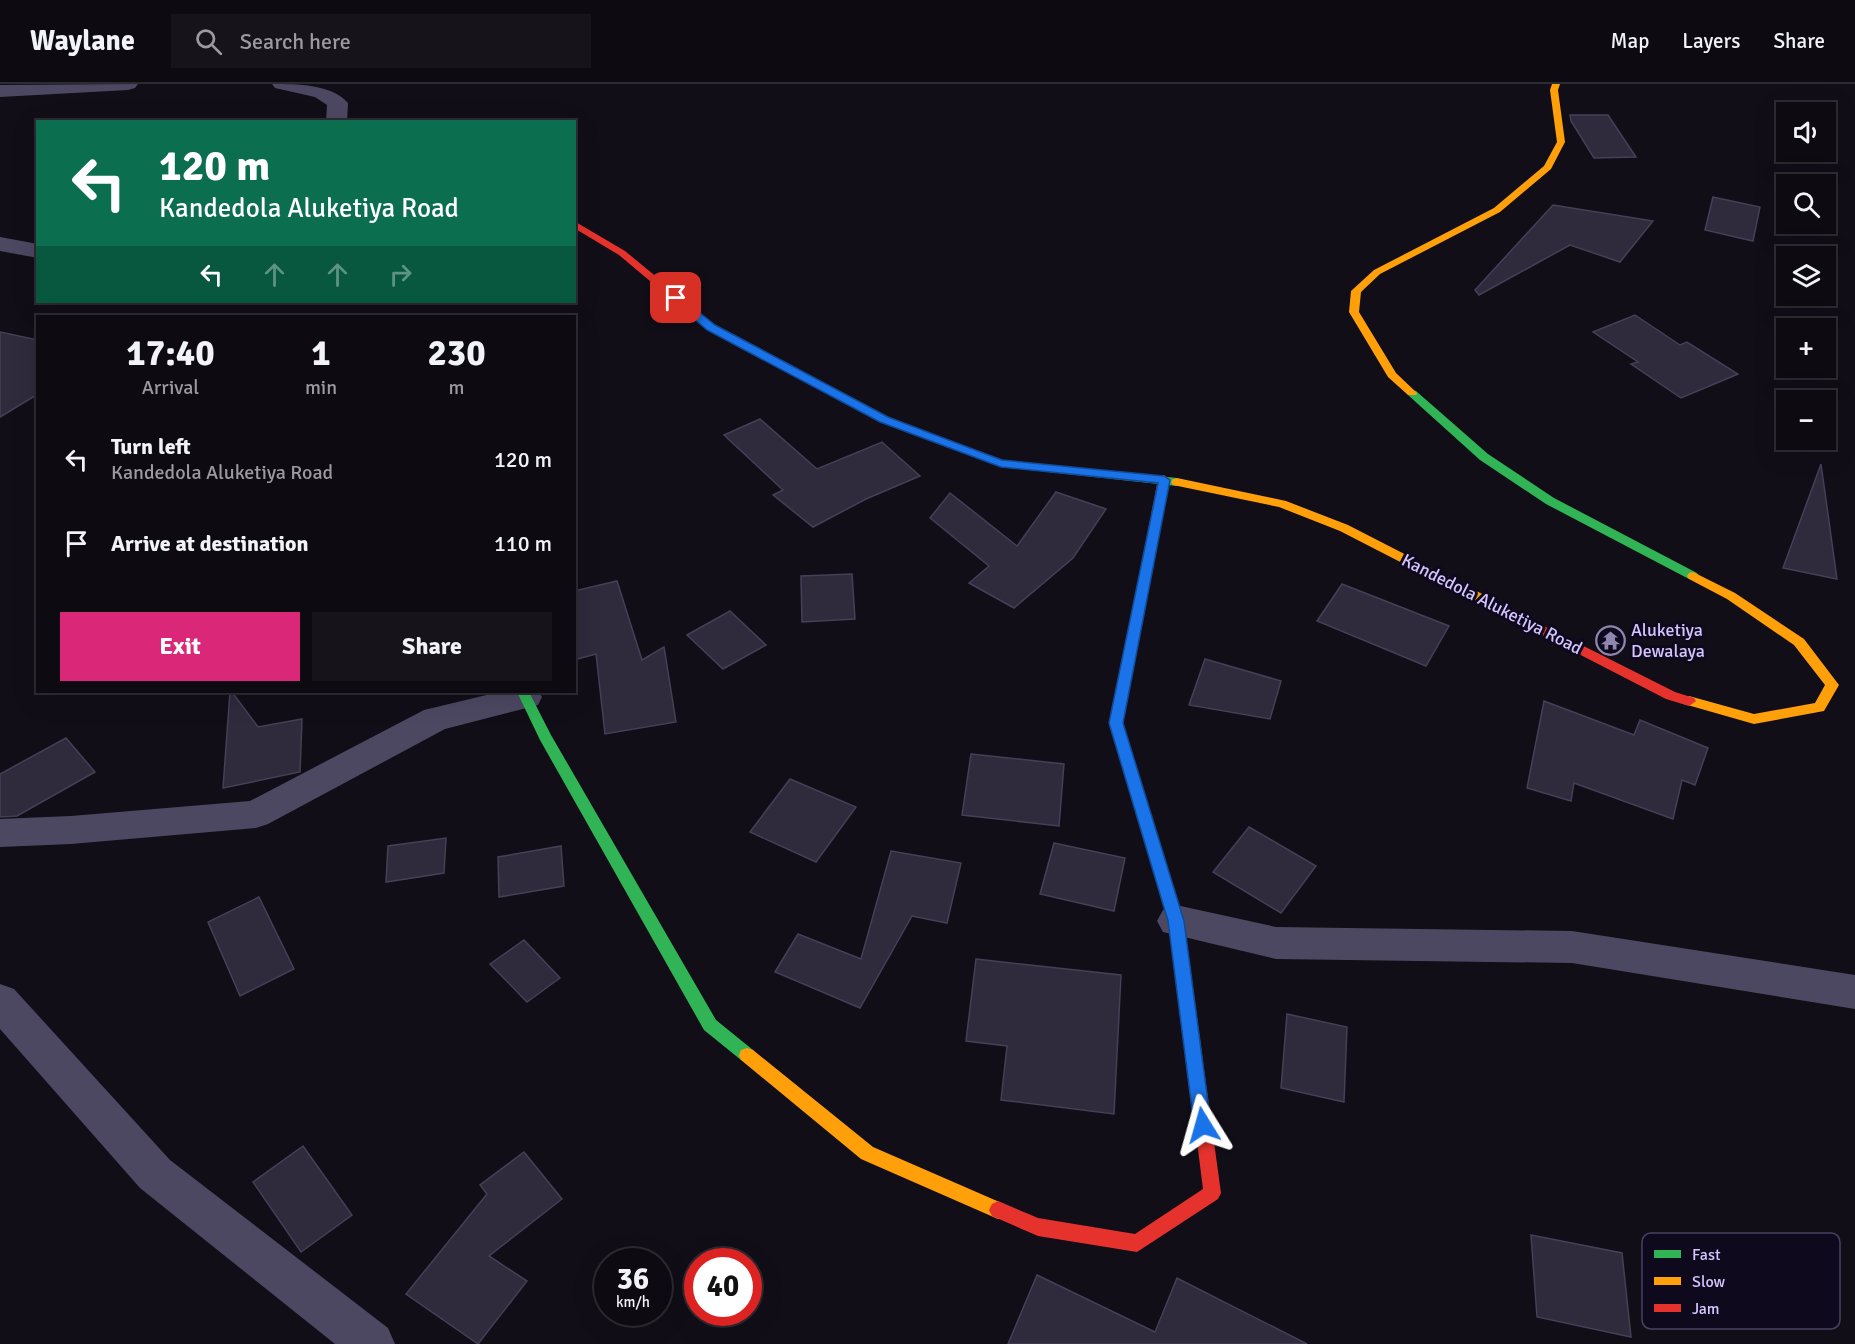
<!DOCTYPE html>
<meta charset="utf-8">
<style>
body{margin:0;font-family:Signika,sans-serif;background:#16131b;color:#f1f3f6;height:100vh;display:flex;flex-direction:column;font-size:22px;white-space:nowrap}
*{box-sizing:border-box;margin:0}
p{font-size:20px;color:#9a9a9f}
.icon{flex:none;width:33px;height:33px;fill:none;stroke:currentColor;stroke-width:2;stroke-linecap:round;stroke-linejoin:round}
.map{position:relative;flex:1;overflow:hidden}
.sheet{position:absolute;left:36px;top:231px;width:540px;height:378px;display:flex;flex-direction:column;background:#0d0a12;border-radius:0px;box-shadow:0 6px 24px #0002,0 0 0 2px #2d2b32}
.sheet>*{flex:none}
.guide{position:absolute;left:36px;top:36px;width:540px;height:183px;border-radius:0px;box-shadow:0 6px 24px #0002,0 0 0 2px #2d2b32;background:#0b6e4f;color:#fff;overflow:hidden}
.fabs{position:absolute;left:1776px;top:18px;display:grid;gap:12px}
.fabs a{display:grid;place-items:center;width:60px;height:60px;border-radius:0px;background:#0d0a12;box-shadow:0 6px 24px #0002,0 0 0 2px #2d2b32;font-size:30px}
.speed{position:absolute;left:594px;top:1164px;display:flex;gap:12px;font-size:30px;font-weight:700;text-align:center}
.speed>*{display:grid;place-content:center;width:78px;height:78px;border-radius:50%;background:#0d0a12;box-shadow:0 6px 24px #0002,0 0 0 2px #2d2b32;line-height:1}
.speed small{font-size:15px;font-weight:400}
.speed .limit{border:9px solid #d22;background:#fff;color:#111}
.pin{position:absolute;display:grid;place-items:center;width:51px;height:51px;color:#fff;margin:-26px;border-radius:12px;box-shadow:0 3px 9px #0006}
.me{position:absolute;width:66px;margin:-33px;rotate:352deg;stroke-linejoin:round;filter:drop-shadow(0 0 4px #0008)}
.turn{display:flex;align-items:center;gap:21px;height:126px;padding:0 24px;font-size:27px}
.turn .icon{width:78px;height:78px;stroke-width:2.5}
.turn b{display:block;font-size:42px;line-height:51px}
.lanes{display:flex;align-items:center;height:57px;padding:0 24px;background:#0003;justify-content:center;gap:30px;direction:ltr}
.lanes .off{opacity:.35}
.eta{display:flex;justify-content:space-evenly;align-items:center;height:102px;text-align:center}
.eta b{font-size:36px;font-weight:800;line-height:42px}
.button{display:flex;gap:12px;margin-top:auto;padding:12px 24px}
.button a{flex:1;height:69px;border-radius:0px;background:#db2777;color:#fff;font-size:24px;font-weight:800;line-height:69px;text-align:center}
.button a+a{background:#16131b;color:#f1f3f6}
ul{padding:0;list-style:none}
li{display:flex;align-items:center;gap:18px;height:84px;padding:0 24px}
li div{flex:1}
li b{display:block;font-size:22px}
li em{font-style:normal}
header{display:flex;align-items:center;gap:36px;box-sizing:border-box;height:84px;padding:0 30px;background:#0d0a12;border-bottom:2px solid #2d2b32}
header strong{font-size:28px}
nav{display:flex;gap:33px;margin-inline-start:auto;font-size:21px}
.search{width:420px;height:54px;background:#16131b;display:flex;align-items:center;gap:15px;box-sizing:border-box;padding:0 21px;border-radius:0px;color:#9a9a9f;font-size:22px}
.map>svg:first-child{display:block}
</style>
<header>
<strong>Waylane</strong>
<div class="search"><svg class="icon" aria-label="search" viewBox="0 0 24 24"><circle cx="10" cy="10" r="6"/><path d="M15 15l6 6"/></svg>Search here</div>
<nav><a>Map</a><a>Layers</a><a>Share</a></nav>
</header>
<div class="map">
<svg width="1855" height="1260" viewBox="0 0 1855 1260">
<rect width="100%" height="100%" fill="#110e18"/>
<!-- building -->
<g fill="#2f2a3c" stroke="#463f58" stroke-width="1.5">
<polygon points="1570,31 1608,31 1636,73 1594,74 1571,37"/>
<polygon points="1713,113 1760,123 1753,157 1705,146"/>
<polygon points="1553,121 1653,137 1620,178 1570,161 1479,211 1475,206"/>
<polygon points="1635,231 1680,261 1687,258 1738,290 1681,314 1631,280 1638,278 1593,248"/>
<polygon points="0,248 38,256 38,310 0,333"/>
<polygon points="760,335 817,385 882,358 920,392 866,415 813,443 773,411 783,406 724,351"/>
<polygon points="1821,380 1837,495 1783,484"/>
<polygon points="1056,408 1106,425 1073,474 1014,524 969,499 989,482 930,434 950,409 1017,462"/>
<polygon points="852,490 855,535 802,538 801,492"/>
<polygon points="617,497 642,576 664,563 676,638 605,650 596,570 574,576 574,507"/>
<polygon points="1342,500 1449,542 1426,582 1317,537"/>
<polygon points="730,527 766,561 723,585 687,551"/>
<polygon points="1205,575 1281,597 1270,635 1189,621"/>
<polygon points="230,608 232,608 258,643 302,635 300,688 223,704"/>
<polygon points="1544,617 1634,651 1640,636 1708,664 1695,701 1682,696 1673,735 1574,699 1571,717 1527,704"/>
<polygon points="66,654 95,688 17,732 0,733 0,690"/>
<polygon points="971,670 1064,680 1059,742 962,731"/>
<polygon points="790,695 856,723 816,778 750,748"/>
<polygon points="1249,743 1316,782 1281,829 1213,788"/>
<polygon points="446,754 444,789 386,798 388,762"/>
<polygon points="1054,759 1125,774 1114,827 1040,810"/>
<polygon points="561,762 564,802 499,813 498,773"/>
<polygon points="891,767 961,779 947,839 912,832 860,924 775,888 798,850 861,875"/>
<polygon points="259,813 294,885 240,912 208,838"/>
<polygon points="524,856 560,894 527,918 490,880"/>
<polygon points="976,875 1121,891 1114,1030 1001,1016 1007,962 966,957"/>
<polygon points="1287,930 1347,943 1344,1018 1281,1004"/>
<polygon points="303,1062 352,1131 301,1168 253,1098"/>
<polygon points="524,1068 562,1115 489,1172 527,1197 478,1260 406,1210 487,1110 480,1101"/>
<polygon points="1531,1151 1622,1169 1631,1253 1537,1233"/>
<polygon points="1037,1191 1155,1248 1177,1194 1307,1260 1008,1260"/>
</g>
<g fill="none" stroke-linecap="round" stroke-linejoin="round">
<!-- street -->
<g fill="#4d4862" fill-rule="evenodd">
<polygon points="138,0 135,4 128,6 0,13 0,1"/>
<path d="M272,0C297,0 332,0 348,19L347,38H326L327,21L315,13L275,4Z"/>
<polygon points="0,153 38,160 38,174 0,167"/>
<polygon points="499,608 539,608 542,613 538,621 445,645 268,740 256,744 71,760 0,763 0,735 71,732 250,717 424,626"/>
<polygon points="1176,821 1276,843 1572,847 1855,891 1855,925 1572,879 1276,875 1163,848 1157,837 1163,826"/>
<polygon points="0,900 14,905 170,1076 388,1244 395,1260 335,1260 140,1104 0,945"/>
</g>
<!-- fast -->
<g fill="#30b455" fill-rule="evenodd">
<polygon points="1412,306 1416,307 1488,370 1554,414 1697,489 1699,492 1697,495 1689,495 1546,420 1480,376 1408,311 1408,307"/>
<polygon points="841,310 888,334 1003,376 1177,394 1183,398 1177,402 1001,383 880,338 837,315 837,311"/>
<polygon points="1149,468 1155,472 1123,639 1184,837 1203,978 1201,983 1195,985 1189,983 1187,978 1168,837 1109,639 1143,472"/>
<polygon points="517,608 529,608 551,651 716,936 753,966 755,971 753,976 747,978 741,976 704,946 540,656"/>
</g>
<!-- slow -->
<g fill="#ff9f0a" fill-rule="evenodd">
<polygon points="1552,0 1560,0 1558,6 1565,58 1551,85 1500,128 1380,190 1361,208 1359,228 1396,289 1417,309 1416,311 1408,311 1388,293 1349,228 1351,207 1374,186 1494,124 1544,82 1557,58 1550,6"/>
<polygon points="1177,394 1286,417 1348,441 1490,514 1492,517 1490,520 1482,520 1340,447 1279,423 1173,401 1171,398 1173,395"/>
<polygon points="1693,488 1735,509 1804,555 1839,601 1824,627 1754,640 1684,620 1682,617 1689,612 1754,630 1815,619 1825,601 1794,561 1727,515 1689,495 1687,492 1689,489"/>
<polygon points="747,964 753,966 873,1063 1004,1120 1007,1126 1004,1132 998,1135 861,1075 741,976 739,971 741,966"/>
</g>
<!-- jam -->
<g fill="#e5322d" fill-rule="evenodd">
<polygon points="574,137 625,167 715,241 846,313 841,316 837,315 707,245 619,171 574,144"/>
<polygon points="1164,391 1170,395 1155,472 1149,476 1143,472 1158,395"/>
<polygon points="1486,513 1675,608 1694,614 1696,617 1689,622 1666,615 1482,520 1480,517"/>
<polygon points="1195,971 1201,973 1203,978 1221,1109 1218,1115 1137,1168 1038,1152 992,1132 989,1126 992,1120 998,1117 1038,1134 1135,1150 1203,1105 1187,978 1189,973"/>
</g>
</g>
<!-- route -->
<polygon fill="#1a73e8" stroke="#114b97" stroke-width="1.5" points="672,212 679,212 715,241 734,251 888,333 946,355 1002,376 1164,392 1170,396 1123,639 1184,837 1211,1041 1209,1047 1203,1049 1197,1047 1194,1041 1168,837 1109,639 1158,399 1001,383 880,338 707,246 672,216"/>
<!-- icons -->
<defs>
<symbol id="temple-ring" viewBox="-11 -11 22 22"><circle r="9.5" fill="#0f091d" stroke="#9085ae" stroke-width="1.5"/><path d="M0-6L5-2H3V0L6.5 2.5H4V6H1.5V3h-3V6H-4V2.5H-6.5L-3 0V-2H-5Z" fill="#9085ae"/></symbol>
</defs>
<g fill-rule="evenodd">
<use href="#temple-ring" x="1594" y="540" width="33" height="33"/>
</g>
<g text-anchor="middle" stroke-width="6" stroke-linejoin="round" paint-order="stroke">
<!-- street labels -->
<g font-size="18" fill="#d4c5ff" stroke="#0f091d">
<text transform="translate(1492 520) rotate(27)" y="6">Kandedola Aluketiya Road</text>
</g>
<!-- poi labels -->
<g font-size="18" fill="#d4c5ff" stroke="#0f091d" text-anchor="start">
<text x="1631" y="552">Aluketiya<tspan x="1631" dy="21">Dewalaya</tspan></text>
</g>
</g>
<!-- legend -->
<rect x="1642" y="1149" width="198" height="96" rx="9" fill="#0f091d" stroke="#4a4161" stroke-width="1.5"/>
<rect x="1654" y="1166" width="27" height="8" fill="#30b455"/>
<rect x="1654" y="1193" width="27" height="8" fill="#ff9f0a"/>
<rect x="1654" y="1220" width="27" height="8" fill="#e5322d"/>
<g font-size="16" fill="#d4c5ff">
<text x="1692" y="1176">Fast</text>
<text x="1692" y="1203">Slow</text>
<text x="1692" y="1230">Jam</text>
</g>
</svg>
<div class="fabs">
<a><svg class="icon" aria-label="sound" viewBox="0 0 24 24"><path d="M4 9h4l5-4v14l-5-4H4zM17 9q2 3 0 6"/></svg></a>
<a><svg class="icon" aria-label="search" viewBox="0 0 24 24"><circle cx="10" cy="10" r="6"/><path d="M15 15l6 6"/></svg></a>
<a><svg class="icon" aria-label="layers" viewBox="0 0 24 24"><path d="M12 4l9 5-9 5-9-5zM3 14l9 5 9-5"/></svg></a>
<a>+</a>
<a>−</a>
</div>
<div class="speed"><div>36<small>km/h</small></div><div class="limit">40</div></div>
<div class="pin" style="left:676px;top:214px;background:#d93025"><svg class="icon" aria-label="arrive" viewBox="0 0 24 24"><path d="M6 21V4h12l-3 4 3 4H6"/></svg></div>
<svg class="me" style="left:1203px;top:1041px" viewBox="-20 -20 40 40"><path d="M0-17L14 15 0 8-14 15z" fill="#1a73e8" stroke="#fff" stroke-width="4"/></svg>
<div class="guide">
<div class="turn"><svg class="icon" aria-label="left" viewBox="0 0 24 24"><path d="M17 20v-9H6M10 6l-5 5 5 5"/></svg><div><b>120 m</b>Kandedola Aluketiya Road</div></div>
<div class="lanes"><svg class="icon" aria-label="left" viewBox="0 0 24 24"><path d="M17 20v-9H6M10 6l-5 5 5 5"/></svg><svg class="icon off" aria-label="ahead" viewBox="0 0 24 24"><path d="M12 20V5M6 11l6-6 6 6"/></svg><svg class="icon off" aria-label="ahead" viewBox="0 0 24 24"><path d="M12 20V5M6 11l6-6 6 6"/></svg><svg class="icon off" aria-label="right" viewBox="0 0 24 24"><path d="M7 20v-9h11M14 6l5 5-5 5"/></svg></div>
</div>
<section class="sheet">
<div class="eta">
<div><b>17:40</b><p>Arrival</p></div>
<div><b>1</b><p>min</p></div>
<div><b>230</b><p>m</p></div>
</div>
<ul>
<li><svg class="icon" aria-label="left" viewBox="0 0 24 24"><path d="M17 20v-9H6M10 6l-5 5 5 5"/></svg><div><b>Turn left</b><p>Kandedola Aluketiya Road</p></div><em>120 m</em></li>
<li><svg class="icon" aria-label="arrive" viewBox="0 0 24 24"><path d="M6 21V4h12l-3 4 3 4H6"/></svg><div><b>Arrive at destination</b></div><em>110 m</em></li>
</ul>
<div class="button"><a>Exit</a><a>Share</a></div>
</section>
</div>
